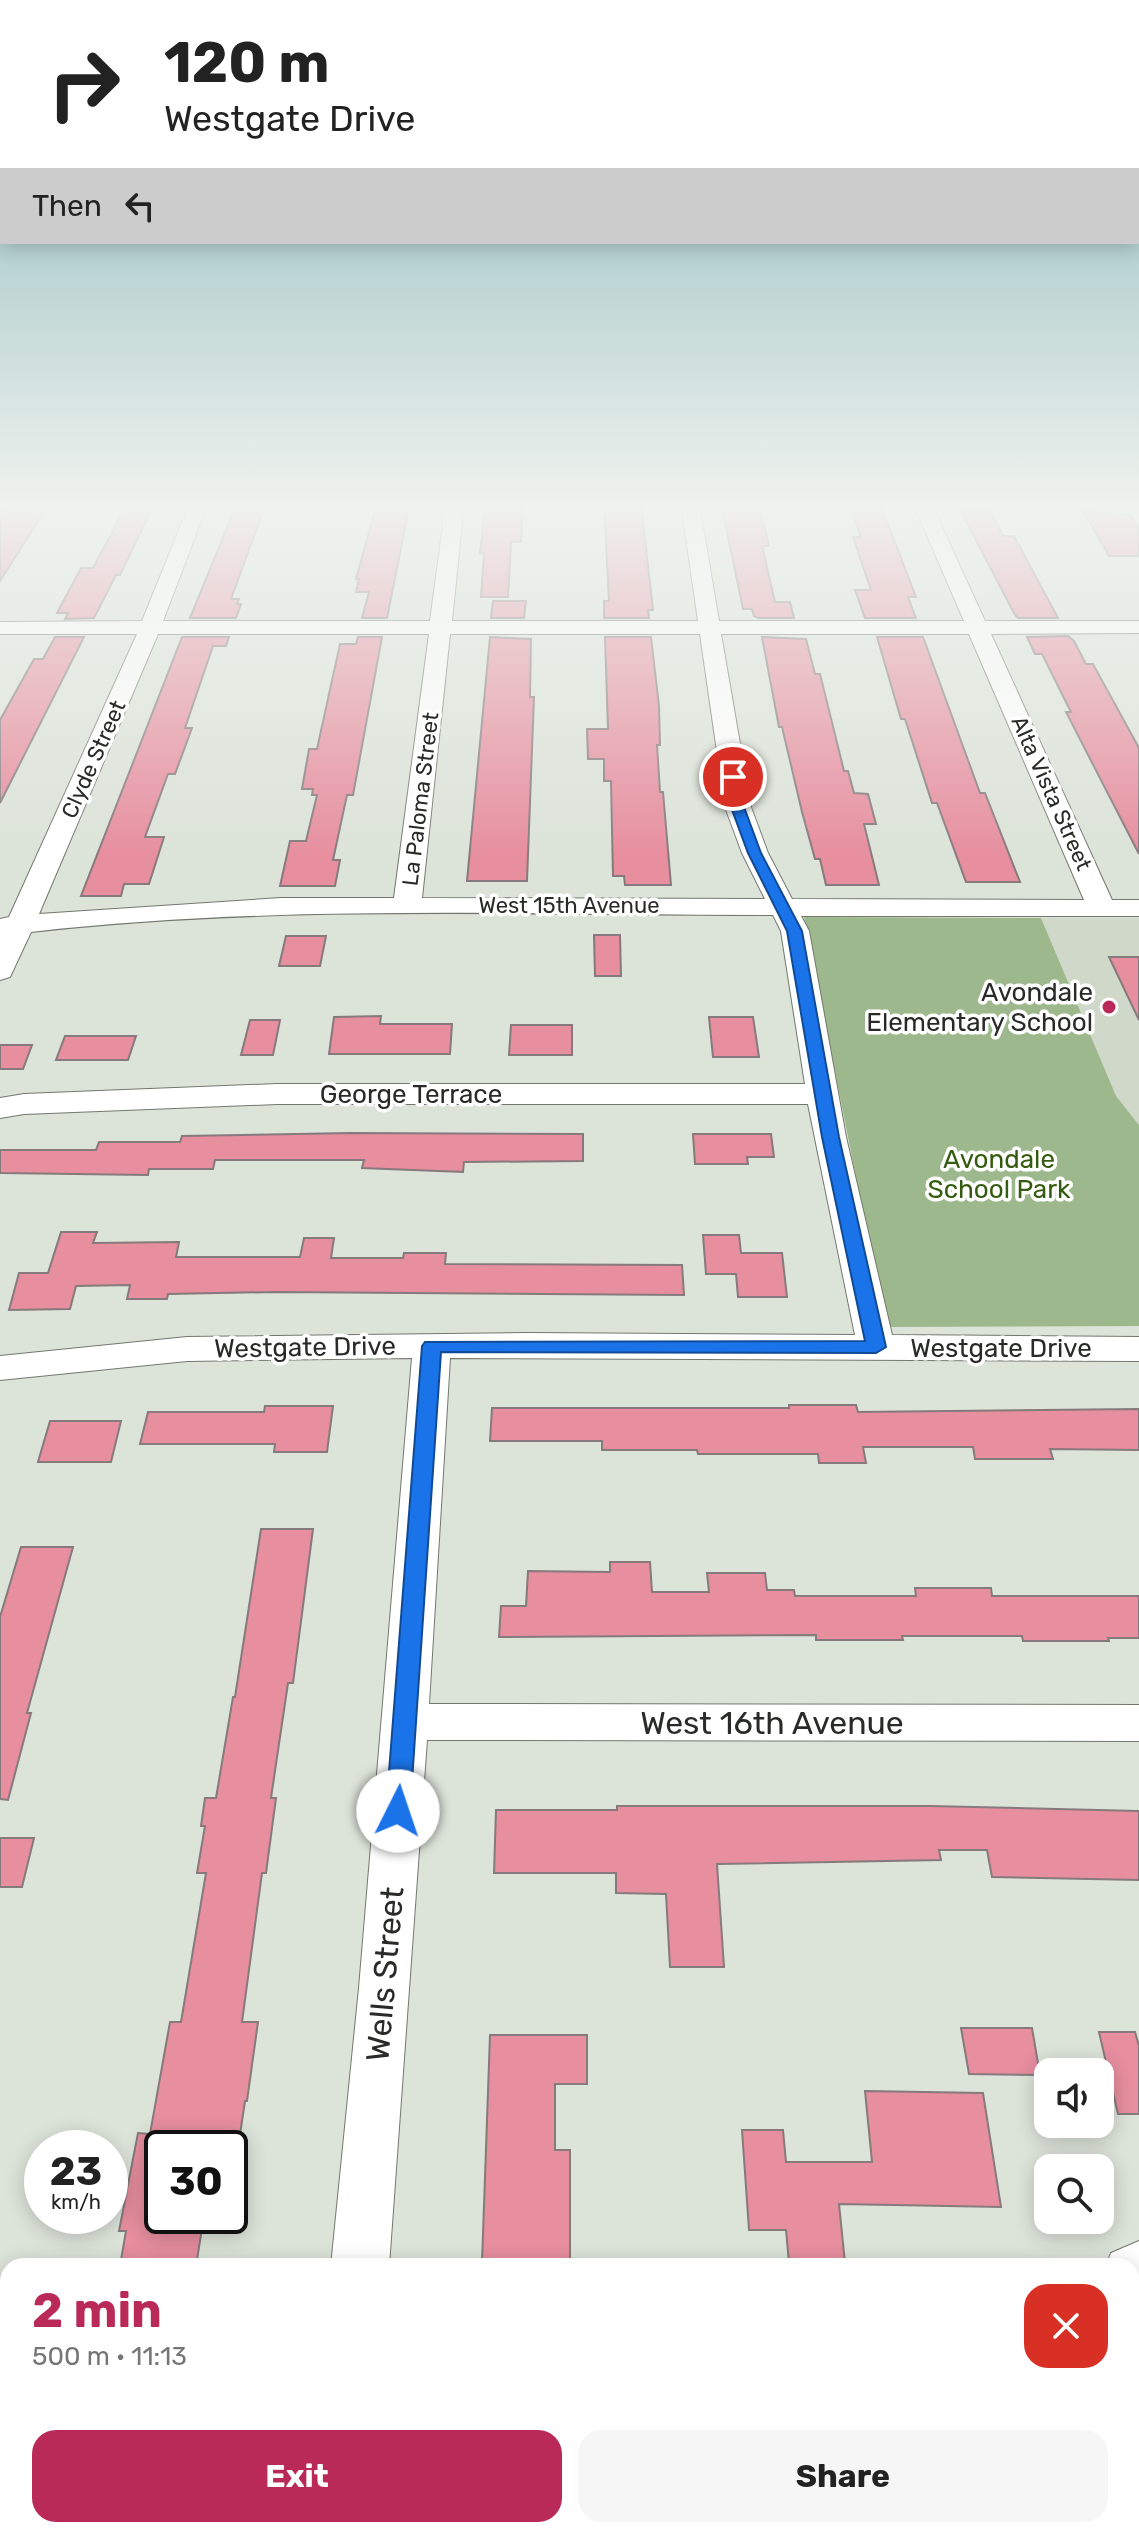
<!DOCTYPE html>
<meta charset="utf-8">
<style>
body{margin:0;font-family:Rubik,sans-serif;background:#f6f6f6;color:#222;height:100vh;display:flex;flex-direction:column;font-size:30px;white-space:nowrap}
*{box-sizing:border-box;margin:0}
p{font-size:26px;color:#767676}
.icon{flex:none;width:44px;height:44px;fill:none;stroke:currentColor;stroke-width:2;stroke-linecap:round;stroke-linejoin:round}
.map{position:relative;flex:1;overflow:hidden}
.details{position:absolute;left:0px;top:2258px;width:1140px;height:280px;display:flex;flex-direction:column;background:#fff;border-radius:24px 24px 0 0;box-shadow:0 4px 20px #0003}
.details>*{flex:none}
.hud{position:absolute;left:0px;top:0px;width:1140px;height:244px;box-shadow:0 4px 20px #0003;background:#fff;color:#222;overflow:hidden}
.buttons{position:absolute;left:1034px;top:2058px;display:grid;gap:16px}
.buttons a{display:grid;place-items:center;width:80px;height:80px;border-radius:16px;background:#fff;box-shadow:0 4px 20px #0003;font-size:40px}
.speed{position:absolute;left:24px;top:2130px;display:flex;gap:16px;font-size:40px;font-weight:700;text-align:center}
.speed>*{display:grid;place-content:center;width:104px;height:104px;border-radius:50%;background:#fff;box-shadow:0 4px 20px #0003;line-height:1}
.speed small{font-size:20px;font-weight:400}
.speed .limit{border:4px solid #111;border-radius:12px;background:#fff;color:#111}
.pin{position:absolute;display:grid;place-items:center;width:68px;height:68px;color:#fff;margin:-34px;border:4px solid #fff;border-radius:50%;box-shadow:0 2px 8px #0007}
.me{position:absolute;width:88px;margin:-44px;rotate:4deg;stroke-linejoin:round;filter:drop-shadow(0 0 6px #0008)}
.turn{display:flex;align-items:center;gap:28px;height:168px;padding:0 32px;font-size:36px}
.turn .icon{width:104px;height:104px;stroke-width:2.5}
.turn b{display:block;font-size:56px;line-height:68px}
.then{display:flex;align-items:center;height:76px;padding:0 32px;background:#0003;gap:16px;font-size:30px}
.round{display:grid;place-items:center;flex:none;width:84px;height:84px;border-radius:24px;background:#f6f6f6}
.headline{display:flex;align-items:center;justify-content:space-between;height:136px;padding:0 32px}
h1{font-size:48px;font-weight:700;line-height:60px;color:#b92a58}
.button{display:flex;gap:16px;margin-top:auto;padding:16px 32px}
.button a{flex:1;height:92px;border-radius:24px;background:#b92a58;color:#fff;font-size:32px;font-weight:700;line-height:92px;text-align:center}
.button a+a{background:#f6f6f6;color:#222}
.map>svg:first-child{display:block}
</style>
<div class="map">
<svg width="1139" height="2538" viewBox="0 0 1139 2538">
<rect width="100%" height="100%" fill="#dce3d9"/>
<!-- built -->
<polygon fill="#cfd8c9" points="1041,918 1139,918 1139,1125 1116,1096"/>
<!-- green -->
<polygon fill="#9eb88d" points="804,917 1041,918 1116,1096 1139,1125 1139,1326 886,1327"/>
<!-- building -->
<g fill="#e78e9f" stroke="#867a7c" stroke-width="2">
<polygon points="128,503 155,503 120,575 116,575 94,618 65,619 68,613 57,613 81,568 93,568"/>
<polygon points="237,503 266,503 231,599 239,599 237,604 241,604 236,618 190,618"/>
<polygon points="377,503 410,503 387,618 362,618 369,592 356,592 359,579 356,579"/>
<polygon points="486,503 523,503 521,542 511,542 508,597 481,597 484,553 480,553"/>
<polygon points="641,503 653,610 648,610 649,618 604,618 604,601 609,601 604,504"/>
<polygon points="721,503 754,503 757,513 761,513 769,546 762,546 775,602 790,602 794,618 758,618 754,616 752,609 743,609"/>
<polygon points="849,503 880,503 916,597 908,597 916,618 865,618 855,590 871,590 853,537 861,537"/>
<polygon points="46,509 0,581 0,510"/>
<polygon points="960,510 990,510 1003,536 1014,536 1058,618 1018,618 1015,615"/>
<polygon points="1083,511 1130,515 1139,529 1139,556 1109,556"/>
<polygon points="493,601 526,601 524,618 491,618"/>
<polygon points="1068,636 1074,641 1086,664 1093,664 1139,748 1139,854 1066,712 1071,712 1042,654 1035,654 1027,637"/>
<polygon points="55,637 84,637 0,803 0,720 34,659 43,659"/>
<polygon points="182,637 229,637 226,646 213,646 185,728 192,728 175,774 168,774 145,837 164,837 149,884 124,884 121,896 81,896"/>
<polygon points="358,637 382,637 353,795 347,795 333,860 340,860 335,886 280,886 290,841 306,841 317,795 312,795 313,789 302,789 309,749 317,749 340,644 356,644"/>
<polygon points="490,637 531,639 530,697 534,697 527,881 467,881"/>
<polygon points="605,637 651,637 659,706 660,745 657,745 660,792 663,792 671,885 625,885 624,876 613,876 611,781 604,781 604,759 588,759 587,729 608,729"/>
<polygon points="762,637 806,639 815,674 820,674 844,771 848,771 854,793 868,794 876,824 864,824 879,885 826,885 820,859 815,859 802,812 782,727 779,727"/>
<polygon points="877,637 923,637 980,793 985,793 1020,882 966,882 937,803 932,803 905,719 901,719"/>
<polygon points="594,935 620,935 621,976 595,976"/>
<polygon points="286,936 326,936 320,966 279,966"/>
<polygon points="1109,957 1139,957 1139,1020"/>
<polygon points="381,1016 380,1024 452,1024 450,1054 329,1054 334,1017"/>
<polygon points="709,1017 753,1017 759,1057 713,1057"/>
<polygon points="250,1020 280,1020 273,1055 241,1055"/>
<polygon points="511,1025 572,1025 572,1055 509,1055"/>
<polygon points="65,1036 136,1036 128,1060 56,1060"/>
<polygon points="0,1045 32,1045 23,1069 0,1069"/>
<polygon points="351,1133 583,1134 583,1161 464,1162 463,1172 362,1168 364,1160 215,1160 213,1169 149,1169 148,1175 0,1173 0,1150 96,1150 99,1142 180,1142 182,1136"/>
<polygon points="693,1134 771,1134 774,1157 747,1157 748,1164 695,1164"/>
<polygon points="61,1232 97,1232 93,1243 179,1242 176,1257 300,1257 304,1238 334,1238 331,1258 403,1258 404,1253 446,1253 445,1264 682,1265 684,1295 276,1292 168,1294 167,1299 127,1299 130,1285 76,1286 70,1309 9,1310 19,1273 48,1273"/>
<polygon points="703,1235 739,1235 741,1253 782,1253 787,1297 738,1297 736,1274 706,1274"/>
<polygon points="789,1405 856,1405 858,1412 1139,1409 1139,1450 1050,1449 1053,1459 975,1459 973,1447 863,1447 866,1463 819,1463 818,1454 698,1454 697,1450 602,1450 602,1441 490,1441 492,1408 789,1408"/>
<polygon points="265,1406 333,1406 327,1452 274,1452 275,1444 140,1444 148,1412 264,1412"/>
<polygon points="50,1421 121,1421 111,1462 38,1462"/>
<polygon points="261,1529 313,1529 293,1683 288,1683 271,1798 276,1798 266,1873 262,1873 242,2022 258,2022 247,2101 245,2101 238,2148 162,2148 162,2216 204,2216 196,2266 120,2266 126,2231 119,2231 138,2133 150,2134 170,2022 181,2022 206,1873 197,1873 205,1826 201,1826 205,1798 216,1798 233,1697 235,1697"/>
<polygon points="21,1547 73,1547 27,1713 31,1713 8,1800 0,1799 0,1617"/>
<polygon points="610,1562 650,1562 652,1592 709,1592 707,1573 765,1573 767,1590 794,1590 795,1596 916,1596 915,1588 991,1588 992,1596 1139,1596 1139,1638 1108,1638 1109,1641 1023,1641 1022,1636 902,1636 903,1640 816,1640 816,1635 499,1637 501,1606 526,1606 528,1571 610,1572"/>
<polygon points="617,1806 930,1806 1139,1811 1139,1880 992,1877 987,1850 939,1850 941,1860 717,1864 724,1967 670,1967 666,1894 616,1893 616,1873 494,1873 496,1810 617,1810"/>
<polygon points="0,1838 34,1838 22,1887 0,1887"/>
<polygon points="961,2028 1032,2028 1040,2075 969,2074"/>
<polygon points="1099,2032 1135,2032 1139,2046 1139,2114 1118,2114"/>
<polygon points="490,2035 587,2035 587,2084 555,2084 555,2150 570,2150 570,2262 482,2262"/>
<polygon points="865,2091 983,2093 1001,2207 839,2204 845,2263 789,2263 786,2230 749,2230 742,2130 783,2130 786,2162 872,2162"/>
</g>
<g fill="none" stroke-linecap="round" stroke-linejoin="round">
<defs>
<g id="minor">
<path d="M190,503H208L163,621H430L446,503H464L452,621H698L681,503H699L719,621H964L913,503H931L985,621H1139V633L991,634L1112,900H1139V916H801L809,931L846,1137L892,1335L1139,1337V1361L450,1358L429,1704L1139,1705V1741L427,1740L389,2266H331L359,1988L412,1358L187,1361L0,1380V1356L187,1337L525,1333L855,1335L808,1104H277L24,1114L0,1118V1098L24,1094L277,1084H805L781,931L773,915C526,915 277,904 31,932L10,977L0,980V919L9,917L137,634H0V622L142,621ZM158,634H429L394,898H281L39,914ZM450,634H700L725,807L742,853L765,899L422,898ZM721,634H969L1084,900L792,899L768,853L751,807Z"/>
<polygon points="1139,2241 1139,2300 1132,2303 1132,2266 1106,2266 1111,2253"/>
<polygon points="303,2530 367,2530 367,2538 301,2538"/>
<polygon points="538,2530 616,2530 613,2538 534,2538"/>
</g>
</defs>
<!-- minor casing -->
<use href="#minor" stroke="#73786f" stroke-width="2"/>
<!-- minor -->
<use href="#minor" fill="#fff" fill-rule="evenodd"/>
</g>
<!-- sky -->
<linearGradient id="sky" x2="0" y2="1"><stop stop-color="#81b3b6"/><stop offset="0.59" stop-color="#eff2ee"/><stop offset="1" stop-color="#eff2ee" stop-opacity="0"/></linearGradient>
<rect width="1139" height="858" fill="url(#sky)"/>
<!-- route -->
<polygon fill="#1a73e8" stroke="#114b97" stroke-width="2" points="733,773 739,777 744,807 761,853 802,931 839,1137 886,1347 876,1353 441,1352 410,1811 407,1818 398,1821 389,1818 386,1811 422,1346 425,1342 865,1341 822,1137 787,931 748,853 731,807 727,777"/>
<!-- markers -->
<circle fill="#b92a58" stroke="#fff" stroke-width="3" cx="1109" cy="1007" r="8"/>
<g text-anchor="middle" stroke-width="7" stroke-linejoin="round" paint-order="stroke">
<!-- far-street labels -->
<g font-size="22" fill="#292b28" stroke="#fff">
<text transform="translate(93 759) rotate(-66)" y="8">Clyde Street</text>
<text transform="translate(1052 793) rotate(66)" y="8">Alta Vista Street</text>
<text transform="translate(420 799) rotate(-83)" y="8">La Paloma Street</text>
<text x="569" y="913">West 15th Avenue</text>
</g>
<!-- poi labels -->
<g font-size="26" fill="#292b28" stroke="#fff" text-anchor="end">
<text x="1093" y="1001">Avondale<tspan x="1093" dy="30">Elementary School</tspan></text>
</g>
<!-- street labels -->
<g font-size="26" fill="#292b28" stroke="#fff">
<text x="411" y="1103">George Terrace</text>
<text transform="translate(305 1347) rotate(-1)" y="9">Westgate Drive</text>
<text x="1001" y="1357">Westgate Drive</text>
</g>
<!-- park labels -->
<g font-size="26" fill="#345b0f" stroke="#fff">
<text x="999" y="1168">Avondale<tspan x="999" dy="30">School Park</tspan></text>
</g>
<!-- near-street labels -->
<g font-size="32" fill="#292b28" stroke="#fff">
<text x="772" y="1734">West 16th Avenue</text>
<text transform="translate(385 1974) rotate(-85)" y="11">Wells Street</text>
</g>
</g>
</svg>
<div class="buttons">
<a><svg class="icon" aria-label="sound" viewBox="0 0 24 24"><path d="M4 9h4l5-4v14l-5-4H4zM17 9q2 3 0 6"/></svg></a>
<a><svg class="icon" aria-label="search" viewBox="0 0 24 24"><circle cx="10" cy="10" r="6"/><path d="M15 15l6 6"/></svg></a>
</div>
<div class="speed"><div>23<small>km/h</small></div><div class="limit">30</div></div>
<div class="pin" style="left:733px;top:777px;background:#d93025"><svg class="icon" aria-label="arrive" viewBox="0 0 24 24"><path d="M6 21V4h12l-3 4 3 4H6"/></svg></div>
<svg class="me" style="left:398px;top:1811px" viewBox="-20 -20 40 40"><circle r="19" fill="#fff"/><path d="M0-13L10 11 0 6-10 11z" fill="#1a73e8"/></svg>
<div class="hud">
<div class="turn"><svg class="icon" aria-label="right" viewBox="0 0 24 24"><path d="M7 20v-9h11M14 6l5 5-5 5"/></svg><div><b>120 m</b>Westgate Drive</div></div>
<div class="then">Then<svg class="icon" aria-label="left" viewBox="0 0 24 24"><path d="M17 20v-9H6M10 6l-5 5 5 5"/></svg></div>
</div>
<section class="details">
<div class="headline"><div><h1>2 min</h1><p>500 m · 11:13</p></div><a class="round" style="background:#d93025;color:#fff"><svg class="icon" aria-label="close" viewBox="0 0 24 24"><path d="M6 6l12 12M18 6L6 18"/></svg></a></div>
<div class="button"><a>Exit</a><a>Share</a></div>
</section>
</div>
